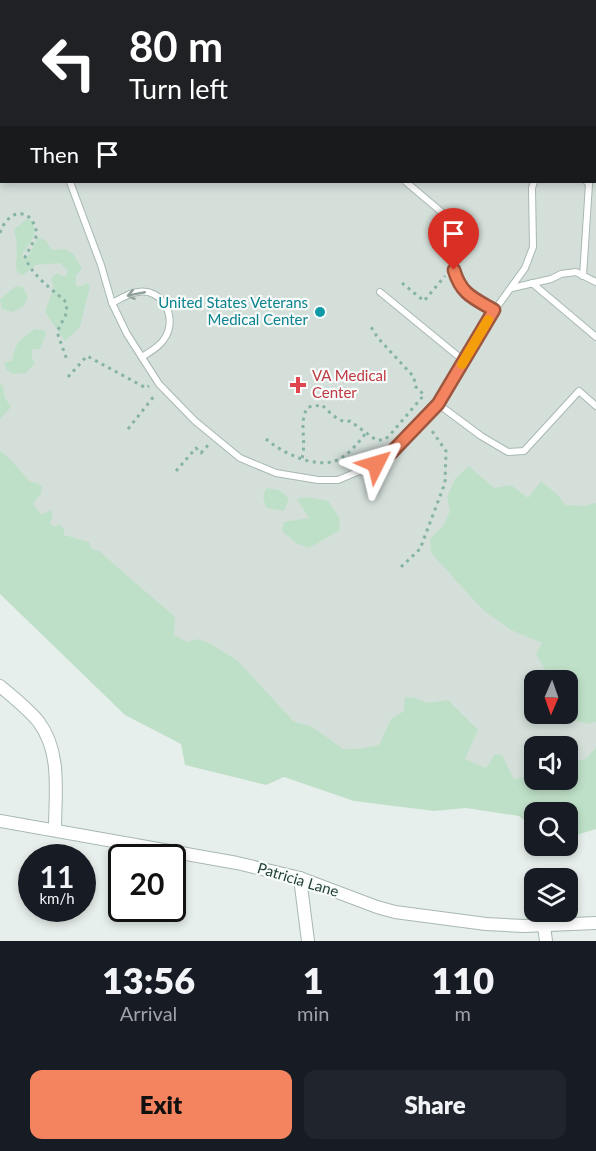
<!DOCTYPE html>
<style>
body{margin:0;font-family:Lato,sans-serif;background:#20242c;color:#f1f3f6;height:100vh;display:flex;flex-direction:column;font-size:22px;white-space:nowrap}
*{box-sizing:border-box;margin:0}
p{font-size:20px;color:#9ea1a6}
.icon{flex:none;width:33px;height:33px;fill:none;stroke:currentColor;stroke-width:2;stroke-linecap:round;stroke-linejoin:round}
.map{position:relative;height:941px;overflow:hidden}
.details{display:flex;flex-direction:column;background:#171b24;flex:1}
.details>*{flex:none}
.hud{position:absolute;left:0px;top:0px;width:597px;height:183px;box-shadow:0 3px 9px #0003;background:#202124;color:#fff;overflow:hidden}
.needle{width:39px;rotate:182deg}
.controls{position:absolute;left:524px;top:670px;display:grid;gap:12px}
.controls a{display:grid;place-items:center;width:54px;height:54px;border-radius:12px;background:#171b24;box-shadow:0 3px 9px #0003;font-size:30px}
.speed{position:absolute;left:18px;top:844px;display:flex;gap:12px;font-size:30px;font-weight:700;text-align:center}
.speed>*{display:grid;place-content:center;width:78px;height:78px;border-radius:50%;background:#171b24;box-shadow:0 3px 9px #0003;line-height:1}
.speed small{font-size:15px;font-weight:400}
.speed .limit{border:3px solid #111;border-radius:9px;background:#fff;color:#111}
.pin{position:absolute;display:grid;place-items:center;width:51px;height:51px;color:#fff;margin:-62px -26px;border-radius:50% 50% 50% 0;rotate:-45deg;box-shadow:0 0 6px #0007}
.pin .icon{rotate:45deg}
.me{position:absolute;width:66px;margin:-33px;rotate:50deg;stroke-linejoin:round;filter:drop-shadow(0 0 4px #0008)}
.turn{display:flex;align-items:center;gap:21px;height:126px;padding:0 30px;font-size:27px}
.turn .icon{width:78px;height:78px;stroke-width:2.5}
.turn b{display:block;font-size:42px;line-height:51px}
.then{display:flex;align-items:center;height:57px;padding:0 30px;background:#0003;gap:12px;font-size:22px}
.eta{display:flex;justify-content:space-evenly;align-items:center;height:102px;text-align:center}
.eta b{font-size:36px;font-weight:800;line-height:42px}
.primary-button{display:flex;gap:12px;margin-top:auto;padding:12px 30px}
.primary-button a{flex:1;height:69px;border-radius:12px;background:#f4845f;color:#111;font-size:24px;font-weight:800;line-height:69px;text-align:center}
.primary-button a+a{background:#20242c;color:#f1f3f6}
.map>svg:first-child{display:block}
</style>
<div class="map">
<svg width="596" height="941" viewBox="0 0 596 941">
<rect width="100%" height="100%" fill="#e6efeb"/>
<!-- built -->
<path fill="#d4dfda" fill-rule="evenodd" d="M112,0H596V825L567,813H534L366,789L0,589V112L1,110L2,182H596V2L111,1ZM534,681H567V714H534ZM534,747H567V780H534Z"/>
<!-- green -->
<g fill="#bfe0c8">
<polygon points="0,0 82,0 2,2 0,60"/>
<path d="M27,219L32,221C39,235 29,243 22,255L23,260L30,253L38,237L46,241L52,250L65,249L74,255L82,269L76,275V285L79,287L87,283L90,286L80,327L65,341L45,312L54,287L51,278L57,273L65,277L68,271L60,263L36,265L23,275L18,273L16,268L17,245L14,229Z"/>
<polygon points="16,286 23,287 28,297 23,307 12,312 2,309 0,299"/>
<path d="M35,329L44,330L46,334L40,349H32V358L35,363L26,373L13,374L6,369L4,362L12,361C16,342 19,340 35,329Z"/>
<polygon points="0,384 3,386 5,398 11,407 0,419"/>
<polygon points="0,451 9,458 30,482 37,483 42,486 41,494 33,503 41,515 51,510 53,515 50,523 54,527 59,524 64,529 64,535 89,542 92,549 99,551 175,617 174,635 187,642 198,639 211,644 238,661 294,722 311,726 343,749 357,749 379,745 391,719 404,711 405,697 416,698 428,703 448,700 478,730 465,759 486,768 495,754 502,755 514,779 534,776 534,780 567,780 567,765 587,758 596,747 596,829 570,837 567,837 567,813 534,813 534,828 519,816 466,808 434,811 354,801 284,777 266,785 185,765 181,744 125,715 0,594"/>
<polygon points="469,466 494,488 511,485 528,498 541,481 558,495 565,505 584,506 596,503 596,722 588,724 576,721 575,708 567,701 567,681 551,681 536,654 542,643 511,630 483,610 431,553 430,539 443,526 450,511 447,497 455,479"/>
<polygon points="266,488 279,490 289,498 284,511 266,508 263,496"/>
<polygon points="307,497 328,501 339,517 340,530 309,548 296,543 282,531 284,522 309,518 297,499"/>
</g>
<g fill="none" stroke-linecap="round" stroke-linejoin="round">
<defs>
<g id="service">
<polyline points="573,0 574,2"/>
<polyline points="594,0 596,2"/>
<polyline points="345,2 345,0"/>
<polyline points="381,2 382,0"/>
<polyline points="526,2 527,0"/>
<polyline points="586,2 587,0"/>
<polyline points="70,182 101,265 112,303 127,334 159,384 195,421 240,458 276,473 318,480 338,480 376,464 391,453 438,404 494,311 525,268 533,247 532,188 534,182"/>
<path d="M406,182L451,220L459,230C452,282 448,282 494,311"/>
<polyline points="583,276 589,184 587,182"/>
<polyline points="532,283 596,337"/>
<polyline points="512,288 551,279 561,274 576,272 596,282"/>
<polyline points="380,292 464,361"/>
<path d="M112,303C120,299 129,293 138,292C162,288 177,316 166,336C161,346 151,351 142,357"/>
<polyline points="438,404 481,436 508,452 524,451 579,391 596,406"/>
</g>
<g id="minor">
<path d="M0,686C13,697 27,708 38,721C62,752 55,793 55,830"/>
<polyline points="0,821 237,863 300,878 377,907 395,912 486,924 524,926 596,923"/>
<polyline points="300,878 308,941"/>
<polyline points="544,926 546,941"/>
</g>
<g id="tertiary">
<polyline points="98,2 100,0"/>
<polyline points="0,90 2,89"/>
</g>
</defs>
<!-- service casing -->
<use href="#service" stroke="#a8b8b2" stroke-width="8"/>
<!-- minor casing -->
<use href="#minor" stroke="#a8b8b2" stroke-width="14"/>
<!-- tertiary casing -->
<use href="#tertiary" stroke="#a8b8b2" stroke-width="16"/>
<!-- path -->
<g stroke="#86b3a5" stroke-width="3" stroke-dasharray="3 4.5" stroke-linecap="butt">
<polyline points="297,0 299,2"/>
<path d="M0,233C8,208 33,206 37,235L25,257C32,276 51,288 66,302L67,312L57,332L67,360"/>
<polyline points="402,283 424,301 445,276"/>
<polyline points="68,377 87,356 146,388 149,386"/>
<polyline points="128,429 155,395"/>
<path d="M266,439C282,453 314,468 335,461C347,457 358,443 366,433"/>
<path d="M302,458C307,441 298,421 308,407L322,405C330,412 339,424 350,421L376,440H384L389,436L424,395L415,386L414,377L378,338L371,327"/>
<polyline points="176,471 196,448 201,453 209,444"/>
<polyline points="401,567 420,549 445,483 446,451 430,428"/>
</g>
<!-- service -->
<use href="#service" stroke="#fff" stroke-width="6"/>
<!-- minor -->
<use href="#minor" stroke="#fff" stroke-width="12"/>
<!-- tertiary -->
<use href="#tertiary" stroke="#fff" stroke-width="15"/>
</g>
<!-- one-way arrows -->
<defs><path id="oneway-shaft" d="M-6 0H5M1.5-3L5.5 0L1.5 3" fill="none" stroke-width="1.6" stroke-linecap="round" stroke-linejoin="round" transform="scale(1.5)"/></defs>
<use stroke="#92a09c" href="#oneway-shaft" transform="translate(136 294) rotate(169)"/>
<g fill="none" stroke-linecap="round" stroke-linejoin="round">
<defs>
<path id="route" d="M376,464L391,453L438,404L494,310C473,298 461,294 454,270"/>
</defs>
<!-- route casing -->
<use href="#route" stroke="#9f563e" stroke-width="15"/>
<!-- route -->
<use href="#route" stroke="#f4845f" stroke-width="10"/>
<!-- slow -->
<polyline stroke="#f59e0b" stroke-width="10" points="462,364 488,320"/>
</g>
<!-- markers -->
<circle fill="#0f9aa8" stroke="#f7fbf9" stroke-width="2" cx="320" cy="312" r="6"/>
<path fill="#e0444e" stroke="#f7fbf9" stroke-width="2" d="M295 376h6v6h6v6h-6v6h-6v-6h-6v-6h6z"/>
<g text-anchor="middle" stroke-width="4.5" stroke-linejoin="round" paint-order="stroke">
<!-- culture labels -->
<g font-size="15" fill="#0d838f" stroke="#f7fbf9" text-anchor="end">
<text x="308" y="308">United States Veterans<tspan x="308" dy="17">Medical Center</tspan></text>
</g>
<!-- health labels -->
<g font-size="15" fill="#be3a42" stroke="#f7fbf9" text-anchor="start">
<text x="312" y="381">VA Medical<tspan x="312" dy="17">Center</tspan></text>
</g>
<!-- street labels -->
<g font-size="15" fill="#24423a" stroke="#f7fbf9">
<text transform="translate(298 880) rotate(17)" y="5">Patricia Lane</text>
</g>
</g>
</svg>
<div class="controls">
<a><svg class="needle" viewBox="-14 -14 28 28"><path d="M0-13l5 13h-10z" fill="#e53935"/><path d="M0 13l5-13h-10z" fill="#9ea1a6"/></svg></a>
<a><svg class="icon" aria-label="sound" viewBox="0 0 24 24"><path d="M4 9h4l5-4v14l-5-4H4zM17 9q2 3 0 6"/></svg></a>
<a><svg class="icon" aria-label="search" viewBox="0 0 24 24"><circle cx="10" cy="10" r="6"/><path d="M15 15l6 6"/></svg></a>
<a><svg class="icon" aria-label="layers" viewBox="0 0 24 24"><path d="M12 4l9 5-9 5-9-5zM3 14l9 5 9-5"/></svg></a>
</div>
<div class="speed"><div>11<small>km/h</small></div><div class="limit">20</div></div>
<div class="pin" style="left:454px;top:270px;background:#d93025"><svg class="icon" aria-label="arrive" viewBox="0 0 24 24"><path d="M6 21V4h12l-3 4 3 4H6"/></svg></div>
<svg class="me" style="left:376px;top:464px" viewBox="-20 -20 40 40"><path d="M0-17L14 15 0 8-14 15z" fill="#f4845f" stroke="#fff" stroke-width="4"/></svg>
<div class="hud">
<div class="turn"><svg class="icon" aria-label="left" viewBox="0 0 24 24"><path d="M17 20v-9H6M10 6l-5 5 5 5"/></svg><div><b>80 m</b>Turn left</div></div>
<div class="then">Then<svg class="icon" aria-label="arrive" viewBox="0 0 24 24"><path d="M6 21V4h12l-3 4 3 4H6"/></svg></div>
</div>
</div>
<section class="details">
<div class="eta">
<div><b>13:56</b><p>Arrival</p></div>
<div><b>1</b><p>min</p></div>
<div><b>110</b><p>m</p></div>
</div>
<div class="primary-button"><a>Exit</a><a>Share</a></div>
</section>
